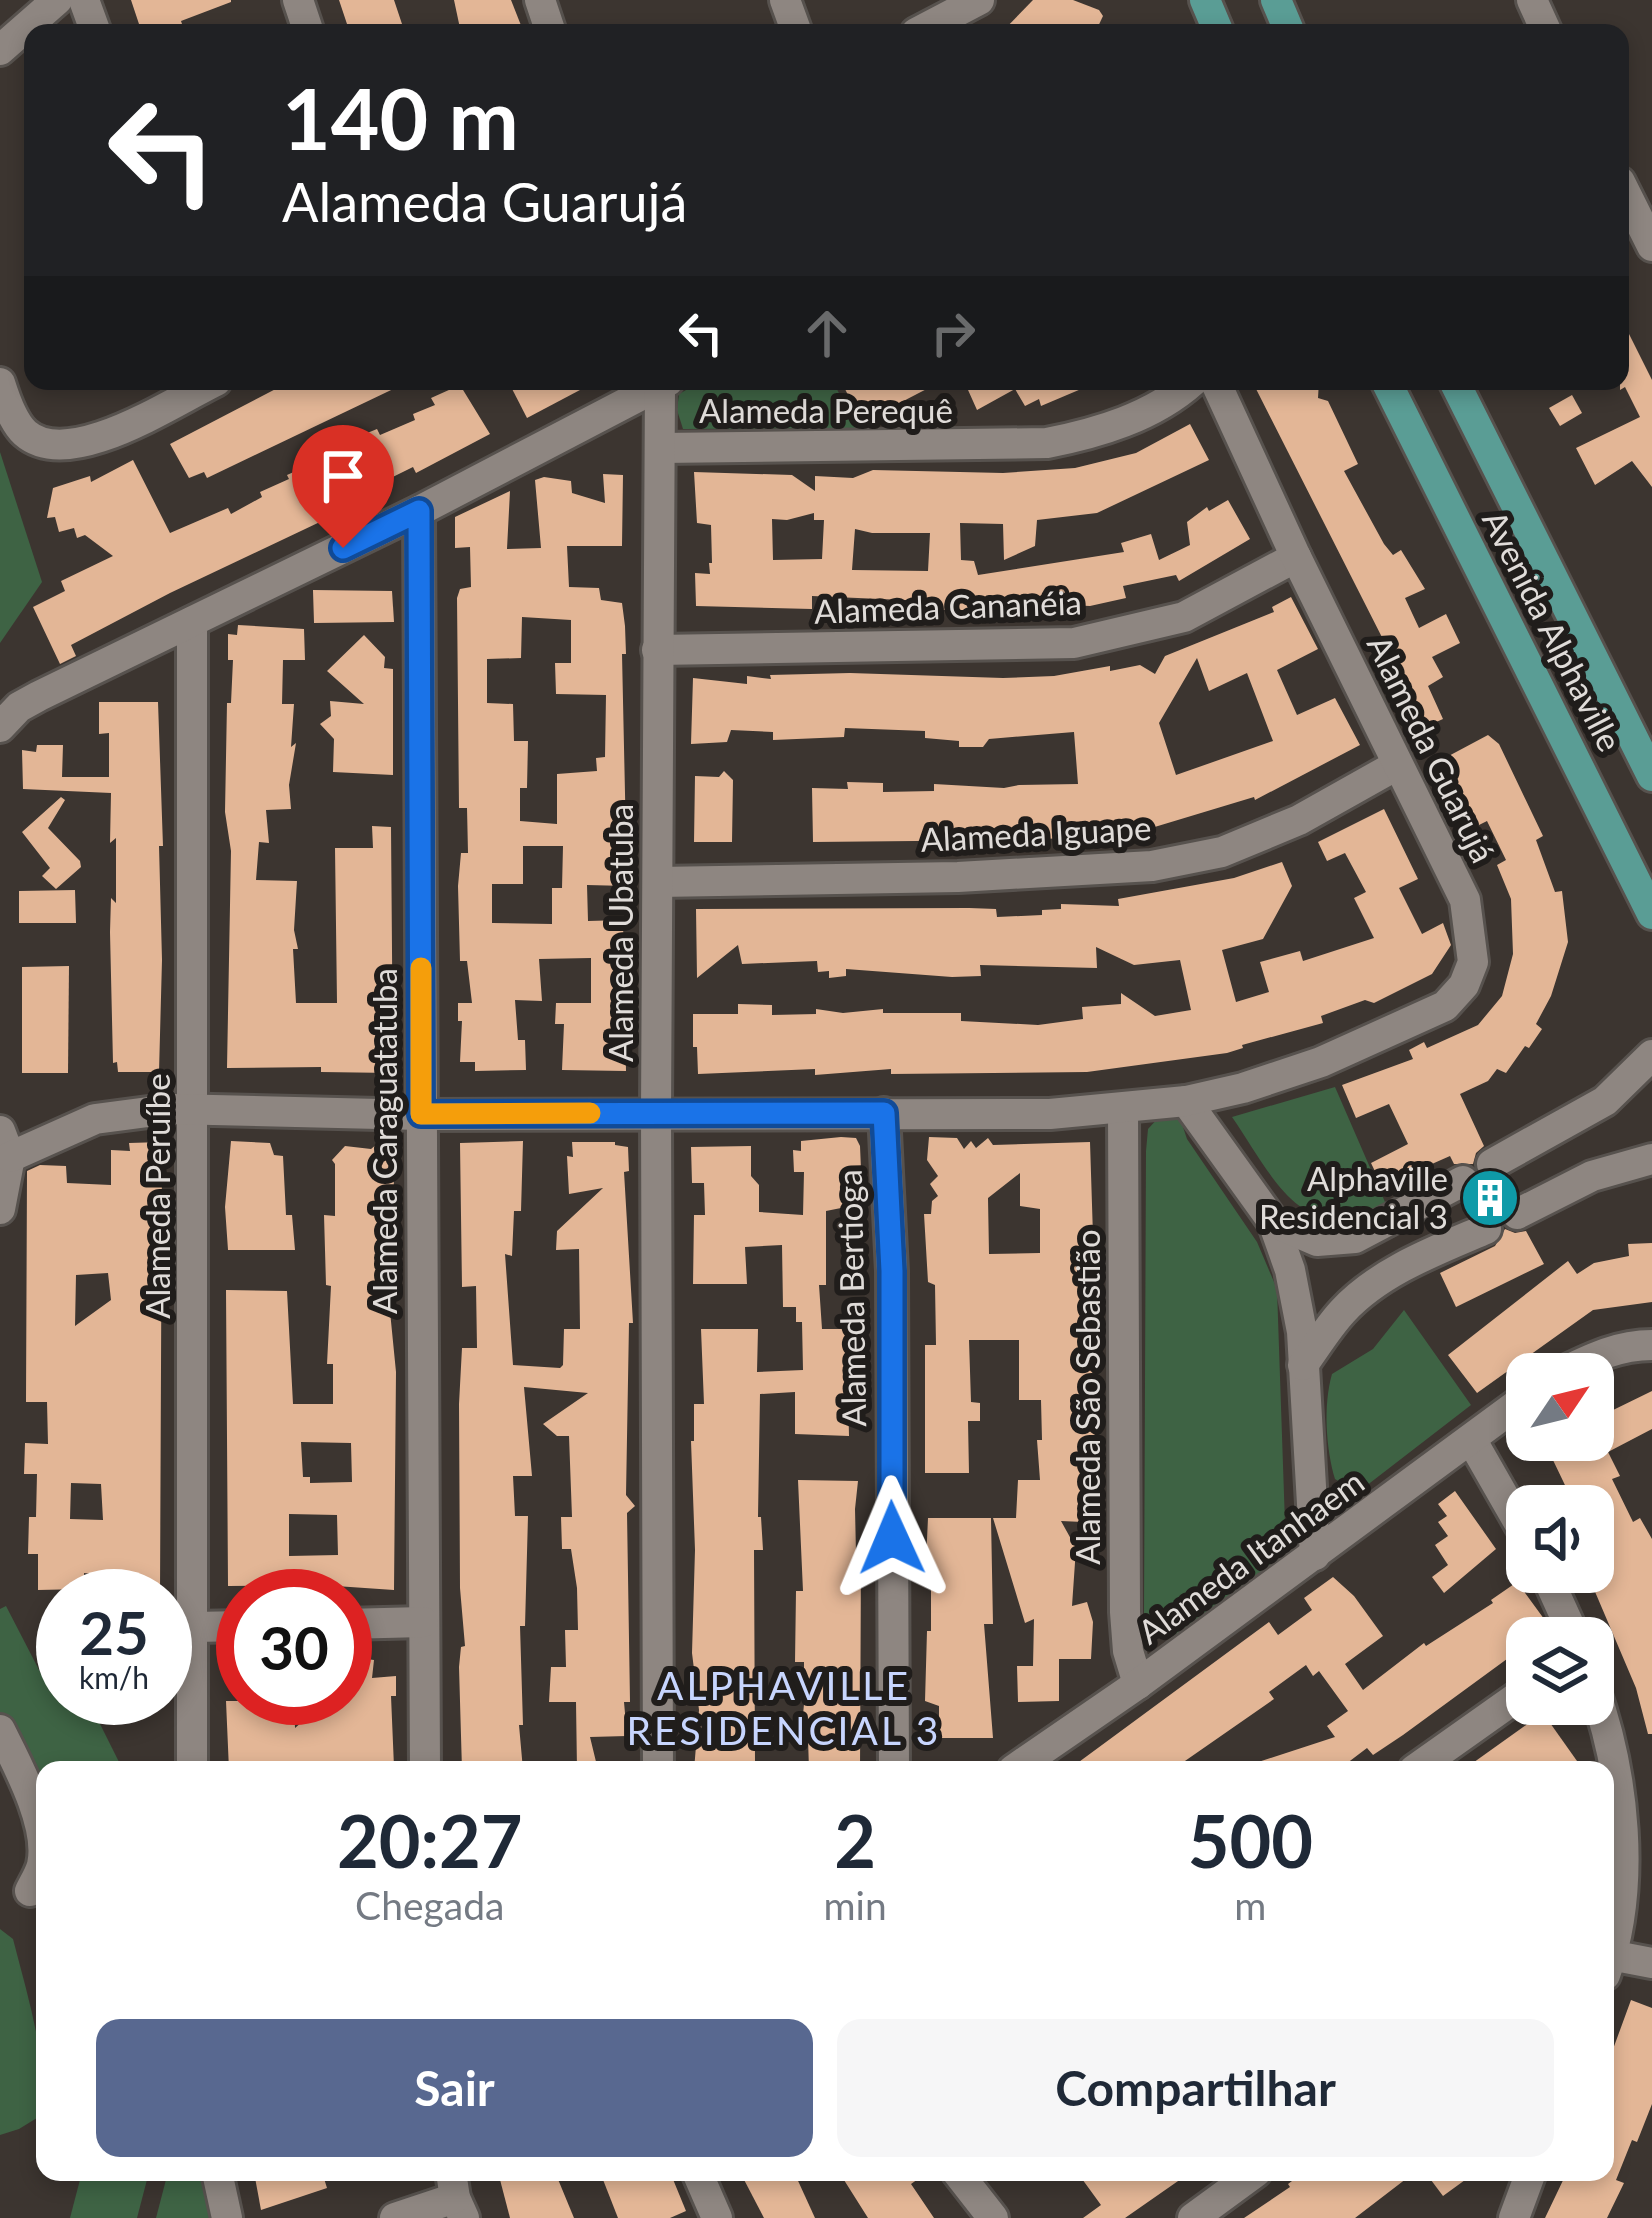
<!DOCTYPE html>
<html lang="pt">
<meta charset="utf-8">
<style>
body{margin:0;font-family:Lato,sans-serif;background:#f6f6f7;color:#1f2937;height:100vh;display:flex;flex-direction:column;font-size:45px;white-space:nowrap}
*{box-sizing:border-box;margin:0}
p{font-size:39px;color:#747a83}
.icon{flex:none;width:66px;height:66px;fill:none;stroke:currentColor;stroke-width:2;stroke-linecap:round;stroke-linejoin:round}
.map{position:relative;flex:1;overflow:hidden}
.details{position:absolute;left:36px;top:1761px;width:1578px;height:420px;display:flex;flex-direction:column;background:#fff;border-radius:24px;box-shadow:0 6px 18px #0003}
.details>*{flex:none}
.banner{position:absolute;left:24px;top:24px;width:1605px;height:366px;border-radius:24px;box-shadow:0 6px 18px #0003;background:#202124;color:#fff;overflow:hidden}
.needle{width:78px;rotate:55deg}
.fabs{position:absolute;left:1506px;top:1353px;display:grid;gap:24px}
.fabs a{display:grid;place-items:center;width:108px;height:108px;border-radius:24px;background:#fff;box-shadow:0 6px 18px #0003;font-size:60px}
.speed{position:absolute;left:36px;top:1569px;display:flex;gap:24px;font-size:60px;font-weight:700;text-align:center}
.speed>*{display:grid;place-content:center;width:156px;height:156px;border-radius:50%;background:#fff;box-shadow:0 6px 18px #0003;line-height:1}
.speed small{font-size:30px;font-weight:400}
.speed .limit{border:18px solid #d22;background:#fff;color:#111}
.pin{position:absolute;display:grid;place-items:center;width:102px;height:102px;color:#fff;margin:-123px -51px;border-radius:50% 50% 50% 0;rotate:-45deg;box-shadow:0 0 12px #0007}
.pin .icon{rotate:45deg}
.me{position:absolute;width:132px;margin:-66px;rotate:359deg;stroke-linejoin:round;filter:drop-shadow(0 0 9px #0008)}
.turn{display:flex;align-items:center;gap:42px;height:252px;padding:0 60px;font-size:54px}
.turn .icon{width:156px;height:156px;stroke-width:2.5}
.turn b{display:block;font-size:84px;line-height:102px}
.lanes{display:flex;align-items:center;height:114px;padding:0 60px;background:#0003;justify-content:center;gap:60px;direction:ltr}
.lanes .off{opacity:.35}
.eta{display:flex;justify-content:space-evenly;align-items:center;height:204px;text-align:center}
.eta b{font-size:72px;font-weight:700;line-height:84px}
.cta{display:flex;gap:24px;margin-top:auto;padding:24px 60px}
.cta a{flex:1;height:138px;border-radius:24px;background:#586890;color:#fff;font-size:48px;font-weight:700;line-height:138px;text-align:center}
.cta a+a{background:#f6f6f7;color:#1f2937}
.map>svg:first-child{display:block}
</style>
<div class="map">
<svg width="1652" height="2218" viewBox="0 0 1652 2218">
<rect width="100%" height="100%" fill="#3c3530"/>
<!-- green -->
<g fill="#3e6344">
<polygon points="702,381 833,381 856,428 683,429 677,410 679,394"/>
<polygon points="0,452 42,582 0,643"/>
<path d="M1335,1087L1385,1202C1302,1252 1273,1176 1232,1117Z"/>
<polygon points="1179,1115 1187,1139 1257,1242 1277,1289 1286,1553 1184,1632 1169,1637 1154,1629 1144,1613 1146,1151 1148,1129 1159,1117"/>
<path d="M1404,1310L1471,1405L1366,1486C1354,1490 1346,1486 1335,1479C1326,1449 1323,1405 1332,1374L1373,1349Z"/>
<polygon points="6,1606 51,1693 63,1688 63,1698 87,1698 123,1770 45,1770 45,1810 0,1720 0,1609"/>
<path d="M0,1929L13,1939C28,1997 45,2052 45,2113L19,2129L0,2135Z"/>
<polygon points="82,2172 149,2172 137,2218 70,2218"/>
<polygon points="168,2172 203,2172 212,2218 156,2218"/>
</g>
<!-- building -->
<g fill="#e3b696" fill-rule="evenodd">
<polygon points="131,0 231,0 231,2 181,21 185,33 142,33"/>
<polygon points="339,0 394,0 405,33 350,33"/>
<polygon points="454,0 511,0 524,33 461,33"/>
<polygon points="1033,0 1073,0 1099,10 1103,16 1095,33 1001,33"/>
<polygon points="1620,316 1652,380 1652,487 1632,461 1595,485 1576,448 1640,417 1625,387 1620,390"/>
<polygon points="291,381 410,381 207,478 204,472 189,478 170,444"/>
<polygon points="508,381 597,381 527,418"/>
<polygon points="841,381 942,381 890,408 854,407"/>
<polygon points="964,381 1100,381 1041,406 1039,399 1025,406 1015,389 977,410"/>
<polygon points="1252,381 1319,381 1318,398 1328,401 1358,464 1344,471 1384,544 1393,555 1401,550 1425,589 1405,598 1419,628 1446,614 1460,643 1432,657 1443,677 1428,686 1443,719 1427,726"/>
<polygon points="460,385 490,434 416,473 413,467 332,507 334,510 321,517 322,521 170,593 71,645 76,656 60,664 33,607 65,591 61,581 113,556 85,535 77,538 74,528 59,532 55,517 47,518 53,488 90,476 91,482 133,460 170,533 228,508 231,514 262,497 260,492 289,479 287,475 336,453 333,447 377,429 380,435 415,420 413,414 435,405 431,398"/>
<polygon points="1572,395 1582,413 1560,426 1549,408"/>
<path d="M1190,424L1209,460L1097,513L1037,520L1035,546L1004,560L1003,524L960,523L961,560L974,561L978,575L1124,552L1121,543L1151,534L1159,560L1190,545L1187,522L1207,507L1209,511L1228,500L1250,539L1179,581L1176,575L1123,586L1126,598L1090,606L1068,605L1066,599L1037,601V607L1002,610H926V601L812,596V609L696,606L695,573L710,574L709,563H712L711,525L697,523L694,472L792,475L815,491V476L853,478L873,470L1003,473L1075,468L1136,453ZM814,513V520H824L822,559L773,560L772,519L787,520ZM855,529L872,533H930L928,571L852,570Z"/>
<path d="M603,474L623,475L622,546H567L569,587L599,588L601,600L622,603L625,626L626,654H622L627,886L587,885L588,921L623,920L626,1071L562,1070L564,1024H555L556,1003H591V958L539,959L542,1001L515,1000L518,1040H525L526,1070L475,1071V1062H460L462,1021H458V1003H472L467,961H460L458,886L461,853H468L467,808H459L457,598L460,589L471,587L470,547L455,548V517L510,491L507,549L541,548L535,480L544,477L571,481L572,493L605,503ZM522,617L571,620V663H555L556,694L606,695L605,757L596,758L597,771L557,774V824L520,821V788H527L528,741H514L513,704L487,703V659L521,658ZM523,846H563L562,888H552V924L492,923V884H523Z"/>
<polygon points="313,590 392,591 394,622 314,623"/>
<path d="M1291,597L1318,649L1277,670L1297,715L1335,698L1360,745L1255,800L1254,797L1148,829L1147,825L1110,828L1111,835L1029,840L813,842L812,788L848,789L847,782L883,783V792L934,791V784L1004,788L1019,785L1078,784L1074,732L989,739L983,747H959V741L925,738V731L845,728L844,737L773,740V732L731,730L727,742L691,744L693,678L747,684V676L771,679L770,675L850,673L1003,678L1054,676L1110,666V671L1140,665L1155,674L1165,656L1274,612L1272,607ZM1197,658L1209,691L1247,673L1273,741L1176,775L1159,723Z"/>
<polygon points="238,625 304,629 305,660 283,660 282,704 294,704 291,747 296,743 289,785 291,809 266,810 269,843 259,842 256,880 297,881 294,930 298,949 293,949 296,1003 337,1003 335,848 373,848 372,826 391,827 393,1073 321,1072 321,1067 227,1068 231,851 225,812 227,703 231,703 233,660 228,660 228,634 237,635"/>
<polygon points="364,635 385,657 384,668 393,669 393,775 333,772 334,739 320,724 331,716 330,701 364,704 327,671"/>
<polygon points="99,702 158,702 163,846 159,846 162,960 159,1072 118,1072 117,1062 113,1063 110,932 111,898 116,903 116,838 110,843 111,793 23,789 22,750 36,752 37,745 63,745 62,777 109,777 109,733 99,734"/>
<polygon points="1488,735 1499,744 1543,836 1536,840 1555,892 1562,891 1568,942 1551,996 1536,1024 1542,1029 1529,1048 1525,1046 1506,1073 1497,1069 1488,1081 1460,1094 1484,1146 1476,1153 1473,1164 1454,1164 1450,1156 1382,1186 1371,1163 1408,1144 1389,1104 1356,1118 1342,1085 1413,1059 1409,1050 1424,1042 1427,1048 1478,1025 1502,996 1513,954 1511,899 1497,865 1506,860 1487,821 1475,827 1443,759"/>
<polygon points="724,771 733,780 732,842 694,842 695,776 719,777"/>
<polygon points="61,797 65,800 48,828 80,861 81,867 56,889 42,876 50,868 22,832"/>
<polygon points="1384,809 1418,879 1399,888 1422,934 1443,923 1451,945 1432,974 1374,1003 1365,1000 1321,1016 1323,1023 1242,1045 1243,1048 1227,1053 1087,1072 891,1074 891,1069 815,1075 815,1069 698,1074 697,1047 693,1047 693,1014 738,1014 738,1004 772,1005 772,1015 816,1014 816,1009 843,1013 883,1009 883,1013 961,1013 961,1021 1038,1025 1083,1019 1082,1007 1121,1004 1121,993 1155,1016 1191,1010 1180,960 1134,965 1096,947 1097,968 980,965 981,976 952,977 846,969 846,976 829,978 829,971 818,972 817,961 742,964 738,945 697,978 696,909 969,908 996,909 997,917 1042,915 1042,910 1061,909 1061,904 1119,906 1118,899 1234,878 1282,862 1292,886 1263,939 1222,950 1236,1002 1269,992 1260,962 1300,951 1303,961 1374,938 1354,898 1366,892 1345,853 1327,861 1318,842"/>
<polygon points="75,890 76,923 19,923 19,891"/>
<polygon points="69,966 68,1073 22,1073 22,967"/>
<polygon points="841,1137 856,1138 860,1146 862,1193 856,1205 826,1211 826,1285 819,1285 822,1329 860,1329 861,1361 854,1361 856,1392 848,1392 849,1436 795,1434 795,1392 760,1394 758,1517 761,1517 763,1550 754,1550 755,1762 749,1761 749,1770 694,1770 699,1710 692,1653 695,1550 691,1441 694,1441 694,1404 704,1404 701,1329 758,1329 757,1372 803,1370 802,1322 796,1322 796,1307 783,1307 782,1245 745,1247 747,1284 693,1284 694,1215 705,1215 704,1183 692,1183 691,1147 751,1146 751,1176 759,1185 759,1212 803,1215 804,1172 794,1172 793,1150 801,1151 801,1141"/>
<path d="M929,1137L957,1138L964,1149L971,1141L976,1148L988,1138L993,1145L1090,1142L1093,1236H1088L1089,1301L1095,1433L1090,1508H1081L1083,1522L1061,1521L1076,1548L1072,1606L1087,1602L1093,1622L1091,1659H1059V1701L1018,1702L1017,1666H1033L1034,1619L1025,1623L993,1518H1016L1018,1480H1040L1037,1440H1042L1041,1400H1019V1340H969L971,1402L980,1403V1421H968L969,1473H925V1345H936L935,1285L928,1282L924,1214H931L932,1201L938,1196L930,1184L938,1176L927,1160ZM1020,1173V1206L1040,1209V1253L989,1254L988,1198Z"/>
<polygon points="231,1141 270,1143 274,1155 283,1156 286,1215 292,1215 295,1250 228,1250 225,1207"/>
<polygon points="523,1141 521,1211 514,1211 512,1256 505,1254 513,1365 560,1368 563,1365 564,1329 580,1329 579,1249 556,1250 557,1231 603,1188 569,1194 567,1156 573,1157 572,1142 615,1142 615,1145 628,1147 629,1171 624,1172 633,1323 629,1323 626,1495 635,1506 627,1513 630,1702 624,1702 627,1736 590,1737 598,1770 577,1770 576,1702 549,1702 551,1667 566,1667 565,1630 578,1630 577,1588 571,1549 562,1549 561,1517 572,1517 569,1436 557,1436 543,1424 588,1393 524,1387 532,1476 513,1476 515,1516 528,1516 525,1626 520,1626 523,1725 519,1725 523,1770 462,1770 459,1667 461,1647 465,1646 460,1588 459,1404 462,1348 477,1348 476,1286 462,1287 460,1143"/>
<path d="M162,1142L160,1596H118L116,1577L84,1573V1589L38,1590V1554H28L29,1517H36L37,1474H24L25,1443L48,1444L47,1402H26L27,1171L40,1165L66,1166L67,1183L111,1185V1150L130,1151L129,1143ZM108,1273L111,1300L75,1326L76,1275ZM71,1483L101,1484L103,1520L70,1519Z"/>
<path d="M377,1144L393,1160L396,1248H376L378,1291H388L396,1372L394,1590L321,1585L228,1586L226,1290L287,1291L293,1404H333V1364H327L331,1286L326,1285L324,1215L335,1216V1164L332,1160L345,1146L371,1149ZM301,1442L351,1443L352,1482L310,1483V1477H303ZM289,1514L337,1515L338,1555L289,1556Z"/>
<polygon points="1482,1181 1501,1181 1508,1197 1498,1214 1477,1212 1471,1199 1479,1192"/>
<polygon points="1505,1229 1515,1233 1526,1231 1544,1264 1456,1307 1440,1273 1495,1246"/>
<polygon points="1652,1243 1652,1302 1593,1310 1477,1393 1448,1355 1568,1261 1577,1274 1594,1263 1629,1256 1628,1244"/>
<polygon points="1652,1391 1652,1429 1608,1452 1620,1476 1612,1479 1633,1522 1640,1518 1652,1539 1652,1734 1648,1734 1636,1688 1593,1587 1593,1506 1575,1506 1552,1458 1614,1427 1607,1413"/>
<polygon points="798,1480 858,1481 855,1509 856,1553 861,1553 860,1770 809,1770 808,1738 794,1738 794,1715 803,1715 804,1704 804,1662 795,1662 796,1591 803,1591"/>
<polygon points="1455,1491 1496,1549 1444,1593 1432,1577 1448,1565 1435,1545 1448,1536 1438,1522 1447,1516 1438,1504"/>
<polygon points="928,1518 991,1518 993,1624 984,1624 993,1738 939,1738 939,1706 925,1701 927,1631 931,1631 931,1584 925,1582"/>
<polygon points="1333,1577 1354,1596 1383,1636 1345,1664 1363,1690 1424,1643 1426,1646 1493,1603 1491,1600 1517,1582 1547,1623 1519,1644 1522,1648 1403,1735 1373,1755 1367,1748 1338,1770 1244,1770 1243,1767 1335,1737 1327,1726 1348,1711 1319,1671 1313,1676 1306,1665 1269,1692 1274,1699 1172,1770 1068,1770 1269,1622 1278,1635 1312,1610 1304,1598"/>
<polygon points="345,1656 374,1660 372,1678 396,1676 396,1696 391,1696 394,1767 229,1770 226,1701 294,1701 295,1728 326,1701 345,1701"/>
<polygon points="1543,1713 1577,1761 1565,1770 1463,1770"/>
<polygon points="1631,2000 1652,2008 1652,2104 1637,2142 1632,2140 1616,2180 1624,2183 1607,2218 1545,2218 1567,2172 1605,2172 1605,2071"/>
<polygon points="254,2172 322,2172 327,2188 261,2210"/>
<polygon points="498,2172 555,2172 574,2218 510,2218"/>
<polygon points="600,2172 670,2172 686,2211 670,2218 618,2218"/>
<polygon points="740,2172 794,2172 815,2218 764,2218"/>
<polygon points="857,2172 928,2172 911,2184 934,2218 868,2218 844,2180"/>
<polygon points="1077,2172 1191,2172 1125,2218 1083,2218 1101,2205"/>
<polygon points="1304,2172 1415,2172 1355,2218 1244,2218 1290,2187 1288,2184"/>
<polygon points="1425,2172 1476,2172 1443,2196"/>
</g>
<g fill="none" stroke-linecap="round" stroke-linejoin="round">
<defs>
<g id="minor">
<polyline points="84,0 96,33"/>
<polyline points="298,0 309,33"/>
<polyline points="540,0 551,33"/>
<polyline points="785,0 797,33"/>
<polyline points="1532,0 1547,33"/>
<polyline points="916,33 979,0"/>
<polyline points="0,50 57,0"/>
<polyline points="1620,182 1652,246"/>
<path d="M0,383C5,399 13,422 25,433C69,472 172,402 216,381"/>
<path d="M661,448L1047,443C1098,433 1153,417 1193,381"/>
<polyline points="419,511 425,1770"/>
<polyline points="192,622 192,1770"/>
<polyline points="657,650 1074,643 1184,617 1296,557"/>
<polyline points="0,727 19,707 39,696 419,511 668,381"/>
<polyline points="658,882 958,877 1152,866 1222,852 1299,820 1397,765"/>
<polyline points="1186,1101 1273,1222 1290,1270 1302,1332 1315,1555"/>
<polyline points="1123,1109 1125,1612 1128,1651 1138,1684"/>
<polyline points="884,1113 892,1271 894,1770"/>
<polyline points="0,1131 10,1157 0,1209"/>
<polyline points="10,1157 95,1119 171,1109 421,1115 1050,1114 1186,1101 1243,1088 1321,1062 1445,1006 1464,985 1473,962 1465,900 1296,557 1215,381"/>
<polyline points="1492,1164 1605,1101 1652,1055"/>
<polyline points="1517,1214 1592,1176 1652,1159"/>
<polyline points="1273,1222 1317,1241 1355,1238 1463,1181"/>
<path d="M1303,1365C1316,1347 1328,1327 1343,1311C1380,1271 1437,1250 1486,1229"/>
<path d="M1559,1374C1590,1359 1617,1345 1652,1345"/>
<polyline points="1471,1439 1527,1537"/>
<polyline points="1545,1572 1575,1638"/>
<polyline points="345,1624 423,1622"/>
<polyline points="195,1627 243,1626"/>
<path d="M1593,1686C1624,1773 1637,1886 1605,1975"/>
<path d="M0,1730C17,1764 51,1826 42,1865C40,1873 34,1883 30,1891"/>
<polyline points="658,1770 656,1112 660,385"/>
<polyline points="1013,1770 1138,1684 1527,1397"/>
<polyline points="1414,1770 1527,1690"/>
<polyline points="1605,1954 1652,1963"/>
<polyline points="217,2172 227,2218"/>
<polyline points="451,2172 455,2198 464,2218"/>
<polyline points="697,2172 717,2218"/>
<polyline points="957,2172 993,2218"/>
<polyline points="395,2218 455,2198"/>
<polyline points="1193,2218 1256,2172"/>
<polyline points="1514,2218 1531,2172"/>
</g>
<g id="major">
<polyline points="1205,0 1219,33"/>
<polyline points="1276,0 1290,33"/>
<polyline points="1386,381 1652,914"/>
<polyline points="1454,381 1652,776"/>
</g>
</defs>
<!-- minor casing -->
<use href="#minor" stroke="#57524e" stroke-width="36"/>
<!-- major casing -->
<use href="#major" stroke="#57524e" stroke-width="36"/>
<!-- minor -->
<use href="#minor" stroke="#8e8681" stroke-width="30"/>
<!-- major -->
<use href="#major" stroke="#5a9d95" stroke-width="30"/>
</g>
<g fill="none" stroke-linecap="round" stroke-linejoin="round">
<defs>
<polyline id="route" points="343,548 419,511 421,1114 884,1113 892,1271 892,1538"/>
</defs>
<!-- route casing -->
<use href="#route" stroke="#114b97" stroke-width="30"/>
<!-- route -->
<use href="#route" stroke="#1a73e8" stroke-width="21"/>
<!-- slow -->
<polyline stroke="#f59e0b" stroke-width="21" points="421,968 421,1114 590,1113"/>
</g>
<!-- icons -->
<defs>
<symbol id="building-disc" viewBox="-11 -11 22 22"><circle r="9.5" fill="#0f9aa8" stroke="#201d1b"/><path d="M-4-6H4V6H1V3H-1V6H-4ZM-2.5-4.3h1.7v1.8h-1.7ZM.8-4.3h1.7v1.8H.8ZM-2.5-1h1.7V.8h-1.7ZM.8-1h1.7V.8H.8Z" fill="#fff"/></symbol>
</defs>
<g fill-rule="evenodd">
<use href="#building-disc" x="1457" y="1165" width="66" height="66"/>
</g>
<g text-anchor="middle" stroke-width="12" stroke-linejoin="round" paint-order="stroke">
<!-- street labels -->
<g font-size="33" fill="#e0dcd9" stroke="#201d1b">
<text x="826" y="423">Alameda Perequê</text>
<text transform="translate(948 607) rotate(-2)" y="12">Alameda Cananéia</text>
<text transform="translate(1552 631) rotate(63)" y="12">Avenida Alphaville</text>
<text transform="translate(1431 749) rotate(64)" y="12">Alameda Guarujá</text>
<text transform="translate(1036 834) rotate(-3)" y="12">Alameda Iguape</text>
<text transform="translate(621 933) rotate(-90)" y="12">Alameda Ubatuba</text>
<text transform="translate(385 1141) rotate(-90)" y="12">Alameda Caraguatatuba</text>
<text transform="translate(158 1196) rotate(-90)" y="12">Alameda Peruíbe</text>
<text transform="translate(852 1298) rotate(-91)" y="12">Alameda Bertioga</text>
<text transform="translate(1088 1397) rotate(-90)" y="12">Alameda São Sebastião</text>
<text transform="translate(1251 1557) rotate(-36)" y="12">Alameda Itanhaem</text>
</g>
<!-- poi labels -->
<g font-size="33" fill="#e0dcd9" stroke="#201d1b" text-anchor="end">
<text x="1448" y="1191">Alphaville<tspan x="1448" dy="38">Residencial 3</tspan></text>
</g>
<!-- quarter labels -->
<g font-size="39" letter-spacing="3" fill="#c7d5fe" stroke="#201d1b">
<text x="784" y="1700">ALPHAVILLE<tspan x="784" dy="45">RESIDENCIAL 3</tspan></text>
</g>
</g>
</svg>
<div class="fabs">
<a><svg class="needle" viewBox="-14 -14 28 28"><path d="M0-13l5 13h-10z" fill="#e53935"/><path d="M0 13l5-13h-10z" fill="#747a83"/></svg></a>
<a><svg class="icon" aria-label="sound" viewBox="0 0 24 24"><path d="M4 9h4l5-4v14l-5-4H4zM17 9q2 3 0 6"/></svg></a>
<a><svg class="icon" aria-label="layers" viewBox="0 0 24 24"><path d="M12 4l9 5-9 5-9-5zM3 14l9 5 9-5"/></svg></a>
</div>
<div class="speed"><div>25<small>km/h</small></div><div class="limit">30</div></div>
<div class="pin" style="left:343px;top:548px;background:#d93025"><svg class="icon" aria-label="arrive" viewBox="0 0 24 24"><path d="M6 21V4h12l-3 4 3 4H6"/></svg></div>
<svg class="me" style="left:892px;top:1538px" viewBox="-20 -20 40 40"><path d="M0-17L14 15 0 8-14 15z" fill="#1a73e8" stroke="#fff" stroke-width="4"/></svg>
<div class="banner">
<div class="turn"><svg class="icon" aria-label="left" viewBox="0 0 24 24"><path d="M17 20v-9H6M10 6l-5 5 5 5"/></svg><div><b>140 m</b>Alameda Guarujá</div></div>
<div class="lanes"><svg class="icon" aria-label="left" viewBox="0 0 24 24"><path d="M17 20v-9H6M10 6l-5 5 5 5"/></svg><svg class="icon off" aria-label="ahead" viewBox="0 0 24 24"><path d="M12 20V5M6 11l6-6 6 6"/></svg><svg class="icon off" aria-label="right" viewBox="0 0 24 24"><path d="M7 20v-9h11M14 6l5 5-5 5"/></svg></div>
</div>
<section class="details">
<div class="eta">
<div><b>20:27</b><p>Chegada</p></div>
<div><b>2</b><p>min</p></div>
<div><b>500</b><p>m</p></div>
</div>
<div class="cta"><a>Sair</a><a>Compartilhar</a></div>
</section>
</div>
